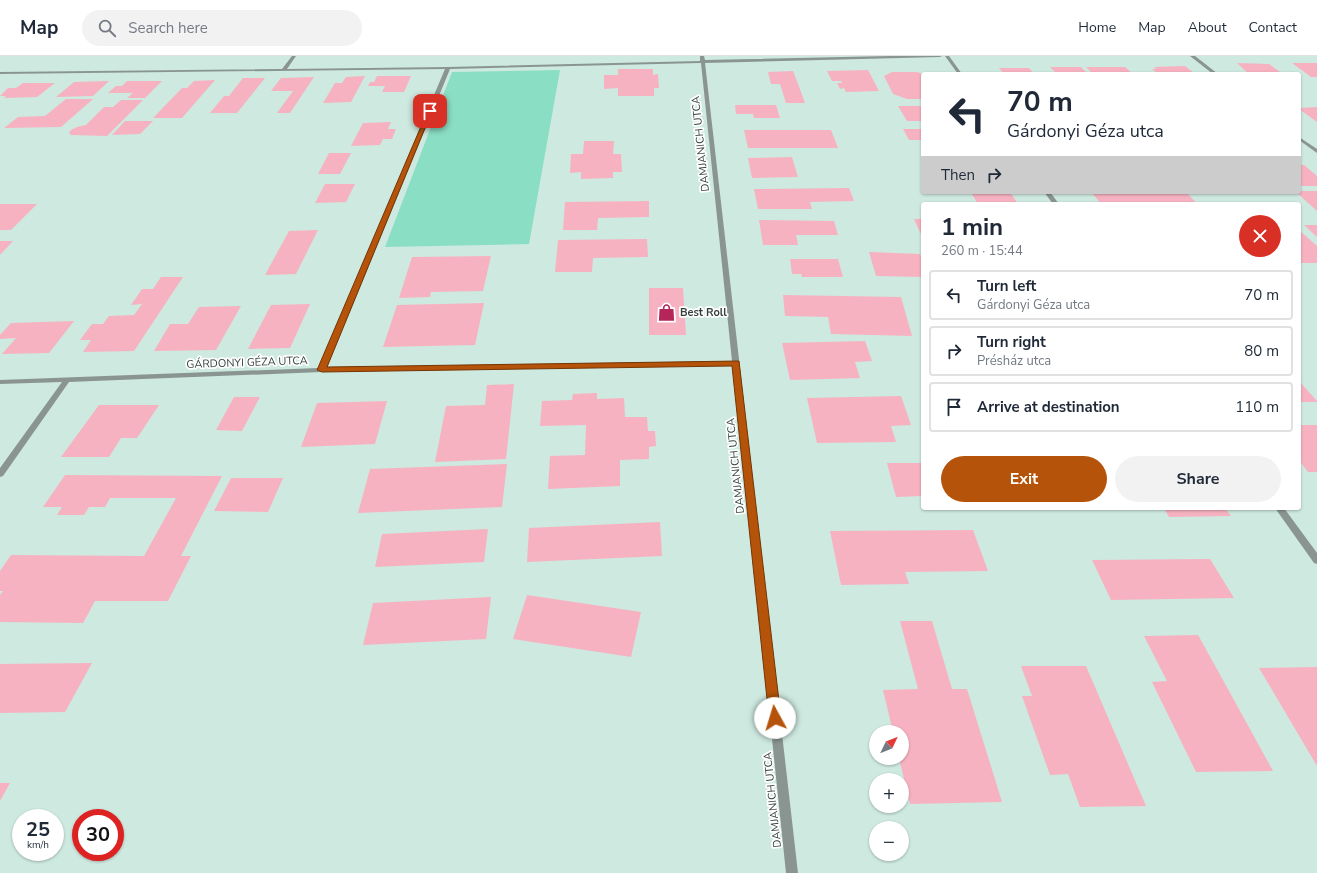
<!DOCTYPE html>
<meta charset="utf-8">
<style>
body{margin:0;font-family:"Nunito Sans",sans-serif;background:#f2f2f3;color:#1f2937;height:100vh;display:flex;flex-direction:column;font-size:15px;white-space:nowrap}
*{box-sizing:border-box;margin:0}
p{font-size:13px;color:#747a83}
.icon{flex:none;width:22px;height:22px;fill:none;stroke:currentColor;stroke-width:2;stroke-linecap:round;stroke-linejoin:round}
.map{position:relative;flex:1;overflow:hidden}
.sheet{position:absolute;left:921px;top:146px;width:380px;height:308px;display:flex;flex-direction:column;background:#fff;border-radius:4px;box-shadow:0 1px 3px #0004}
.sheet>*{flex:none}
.banner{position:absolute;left:921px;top:16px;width:380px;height:122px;border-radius:4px;box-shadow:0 1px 3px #0004;background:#fff;color:#1f2937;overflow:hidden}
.needle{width:26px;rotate:47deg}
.buttons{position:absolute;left:869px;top:669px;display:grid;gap:8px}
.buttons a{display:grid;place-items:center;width:40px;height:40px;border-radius:50%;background:#fff;box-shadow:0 1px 3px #0004;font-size:20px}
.speed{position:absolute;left:12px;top:753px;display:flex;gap:8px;font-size:20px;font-weight:700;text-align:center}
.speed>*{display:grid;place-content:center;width:52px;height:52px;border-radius:50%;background:#fff;box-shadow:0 1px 3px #0004;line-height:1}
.speed small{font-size:10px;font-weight:400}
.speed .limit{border:6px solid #d22;background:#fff;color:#111}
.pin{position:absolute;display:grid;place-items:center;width:34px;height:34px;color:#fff;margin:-17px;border-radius:8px;box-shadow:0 2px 6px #0006}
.me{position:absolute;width:44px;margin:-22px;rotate:354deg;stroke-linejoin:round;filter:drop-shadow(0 0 3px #0008)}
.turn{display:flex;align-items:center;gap:14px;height:84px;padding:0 20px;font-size:18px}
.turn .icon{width:52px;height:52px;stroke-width:2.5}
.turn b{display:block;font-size:28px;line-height:34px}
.then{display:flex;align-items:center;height:38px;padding:0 20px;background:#0003;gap:8px;font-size:15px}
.round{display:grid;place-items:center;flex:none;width:42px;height:42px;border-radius:21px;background:#f2f2f3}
.headline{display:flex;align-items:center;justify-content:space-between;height:68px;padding:0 20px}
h1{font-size:24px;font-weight:700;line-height:30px}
.button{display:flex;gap:8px;margin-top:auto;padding:8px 20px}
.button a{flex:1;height:46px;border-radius:24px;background:#b45309;color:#fff;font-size:16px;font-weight:700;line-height:46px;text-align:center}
.button a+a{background:#f2f2f3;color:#1f2937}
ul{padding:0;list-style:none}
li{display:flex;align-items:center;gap:12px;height:50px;margin:0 8px 6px;padding:0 12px;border:2px solid #e0e1e3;border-radius:4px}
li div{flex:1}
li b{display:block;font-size:15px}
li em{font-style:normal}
header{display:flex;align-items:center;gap:24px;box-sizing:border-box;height:56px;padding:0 20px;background:#fff;border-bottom:1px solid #e0e1e3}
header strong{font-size:19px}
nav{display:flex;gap:22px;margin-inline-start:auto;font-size:14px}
.search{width:280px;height:36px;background:#f2f2f3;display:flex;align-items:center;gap:10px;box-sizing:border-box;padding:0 14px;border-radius:22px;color:#747a83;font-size:15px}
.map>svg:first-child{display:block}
</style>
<header>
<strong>Map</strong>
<div class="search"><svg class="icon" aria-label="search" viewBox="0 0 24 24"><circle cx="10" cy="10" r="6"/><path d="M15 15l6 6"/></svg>Search here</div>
<nav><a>Home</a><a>Map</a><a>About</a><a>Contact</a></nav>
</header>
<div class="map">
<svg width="1317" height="817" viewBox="0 0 1317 817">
<rect width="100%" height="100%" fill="#cee9e0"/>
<!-- green -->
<polygon fill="#8adec4" points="560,14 529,188 385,191 452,16"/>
<!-- building -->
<g fill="#f7b2c1">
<polygon points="1237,7 1269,8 1280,16 1259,16 1262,18 1249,18"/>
<polygon points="1292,7 1317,7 1317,21 1311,21"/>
<polygon points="1185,10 1195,18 1158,18 1152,13 1156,13 1154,11"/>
<polygon points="1050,11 1081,11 1088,18 1057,18"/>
<polygon points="1086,11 1125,11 1133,18 1093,18"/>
<polygon points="999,12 1029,12 1034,18 1004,18"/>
<polygon points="618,13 653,13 653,19 658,18 659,32 654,32 654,40 618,40 618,32 604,33 604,19 618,19"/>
<polygon points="868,14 879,35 846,36 844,32 840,33 837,27 842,27 841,25 832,25 827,15"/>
<polygon points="793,15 798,28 805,47 786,47 780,28 771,28 768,16"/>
<polygon points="892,16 917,16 923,18 923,43 907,43 893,38 884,20"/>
<polygon points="365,20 351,46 323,47 335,27 342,27 346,21"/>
<polygon points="377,20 411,20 404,36 382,36 385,30 368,30 370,26 374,26"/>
<polygon points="314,21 290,57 277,57 293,35 271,35 281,22"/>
<polygon points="243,22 265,22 237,57 210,57 224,40 229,40"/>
<polygon points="215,24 182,62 153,62 182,32 187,32 194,25"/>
<polygon points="109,25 93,40 56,41 74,26"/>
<polygon points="127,25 162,25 145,42 127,42 133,37 108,37 116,30 122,30"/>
<polygon points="23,27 55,27 37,41 4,42 6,40 0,40 8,32 16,32"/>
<polygon points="66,43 93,43 61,71 4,72 18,61 45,60"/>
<polygon points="121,44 143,44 107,80 71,79 69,77 71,74 77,71 86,69 104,51 113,51"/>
<polygon points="735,49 776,49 780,62 754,62 753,58 736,58"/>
<polygon points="898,50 923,50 923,65 907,65"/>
<polygon points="1317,51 1317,66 1299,53 1299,52"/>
<polygon points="125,65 153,65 140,78 112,79"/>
<polygon points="391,66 388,73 396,73 392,83 383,83 380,89 351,90 363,67"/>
<polygon points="903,73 923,73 923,84 909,84"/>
<polygon points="744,74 831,74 838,92 748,92"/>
<polygon points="584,85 614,85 613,98 621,98 622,116 613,116 613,122 581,123 581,116 570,117 571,98 583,98"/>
<polygon points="329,97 351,97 340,118 318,118"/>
<polygon points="792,101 798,121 752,122 748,102"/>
<polygon points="1299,109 1304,109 1317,120 1317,130 1299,130"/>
<polygon points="325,128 355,128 346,146 315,147"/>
<polygon points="849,132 854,145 810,146 812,153 758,153 754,133"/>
<polygon points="1299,135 1317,135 1317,155 1296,136"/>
<polygon points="942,136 1010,136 1018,148 978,148 972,138 943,138"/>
<polygon points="1187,137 1197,148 1101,148 1093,138"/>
<polygon points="649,145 649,161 598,162 597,174 563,174 565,146"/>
<polygon points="0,148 37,148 11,174 0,174"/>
<polygon points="914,163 923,163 923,182 918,172"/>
<polygon points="759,164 834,165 838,179 796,179 798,189 763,189"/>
<polygon points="1304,169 1317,169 1317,181"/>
<polygon points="318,174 296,218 265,219 289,175"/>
<polygon points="1299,174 1317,190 1317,207 1299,207"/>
<polygon points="647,183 648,201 593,202 592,216 555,216 558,184"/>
<polygon points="0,185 13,185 0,199"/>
<polygon points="869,196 920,198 923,207 923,221 876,220"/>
<polygon points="491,200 483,235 431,236 430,241 399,242 412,201"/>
<polygon points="790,203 838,203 843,221 802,221 801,218 792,218"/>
<polygon points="161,221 183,221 134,295 83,296 91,284 80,284 92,268 103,268 109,260 134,259 142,248 131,249 142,233 153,233"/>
<polygon points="649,232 683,232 686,279 649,279"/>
<polygon points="783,239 901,241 912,280 831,278 828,261 785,260"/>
<polygon points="484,247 475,289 383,291 397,249"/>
<polygon points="310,248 290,292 248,293 271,249"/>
<polygon points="241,250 216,294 154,295 170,268 188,268 199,251"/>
<polygon points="74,265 49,297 2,298 16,282 0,283 0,279 11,267"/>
<polygon points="865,285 872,305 855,306 860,322 790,324 782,287"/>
<polygon points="1299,325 1317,345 1317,346 1299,346"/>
<polygon points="514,328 506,403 435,406 446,350 485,349 487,329"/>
<polygon points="597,337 597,343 624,342 625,361 647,361 648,375 655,375 656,390 649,391 649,403 620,404 620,430 548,433 550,400 585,399 586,369 540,370 542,345 572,344 573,338"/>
<polygon points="901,340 911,369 891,370 896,386 817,387 807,342"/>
<polygon points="234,341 260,341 242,375 216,374"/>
<polygon points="387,345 375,388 301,391 317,347"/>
<polygon points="99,349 159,349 137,382 121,382 109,401 61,401"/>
<polygon points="1299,369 1317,369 1317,416 1308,416 1299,404"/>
<polygon points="887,407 923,407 923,440 896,441"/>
<polygon points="507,408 502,451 358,457 370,413"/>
<polygon points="65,419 222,420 181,500 191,500 168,545 95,545 83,567 0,566 0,539 3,535 0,535 0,515 11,499 144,500 176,442 110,442 105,451 89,451 84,459 57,459 62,451 43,451"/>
<polygon points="231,422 283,422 268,456 214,455"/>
<polygon points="1164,452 1225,452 1231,460 1169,461"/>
<polygon points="660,466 662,500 527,506 529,472"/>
<polygon points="488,473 484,506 375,511 382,478"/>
<polygon points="973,474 988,515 905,516 909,528 841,529 830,475"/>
<polygon points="1210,503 1234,542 1111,544 1092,504"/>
<polygon points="527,539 641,556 631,601 513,583"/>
<polygon points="491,541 486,583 363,589 373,547"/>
<polygon points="900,565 932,565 952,633 967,633 1002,746 910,748 899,702 902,702 902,676 893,676 883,634 918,633"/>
<polygon points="1198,579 1223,624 1273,715 1196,716 1152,626 1167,625 1144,580"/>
<polygon points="92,607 65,656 0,657 0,608"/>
<polygon points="1021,610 1086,610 1146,750 1080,751 1068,718 1050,719 1022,640 1032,640"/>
<polygon points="1317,611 1317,710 1259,612"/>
<polygon points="0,727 10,727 0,745"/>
</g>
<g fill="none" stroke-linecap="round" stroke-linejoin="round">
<!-- minor -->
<g fill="#8a9591" fill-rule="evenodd">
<path d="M292,0H296L287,13L448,11L700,5V0H704L705,4L889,0H942L940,1L705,7L798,817H786L733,309L322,316L69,326L3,420L0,421V412L62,326L0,328V324L319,312L445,13L0,18V16L282,13ZM701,7L732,305L327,312L450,13Z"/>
<polygon points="945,0 949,0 962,18 958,18"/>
<polygon points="1190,0 1195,0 1218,18 1213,18"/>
<polygon points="1299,81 1317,93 1317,97 1299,84"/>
<polygon points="1044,136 1050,136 1059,148 1053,148"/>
<polygon points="1275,452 1284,452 1317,497 1317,508 1314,507"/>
</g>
</g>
<!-- route -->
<polygon fill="#b45309" stroke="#753606" points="428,54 432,55 327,311 739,305 781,662 779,667 775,668 771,667 769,662 732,310 322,316 317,314"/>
<!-- icons -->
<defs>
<symbol id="shop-bare" viewBox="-9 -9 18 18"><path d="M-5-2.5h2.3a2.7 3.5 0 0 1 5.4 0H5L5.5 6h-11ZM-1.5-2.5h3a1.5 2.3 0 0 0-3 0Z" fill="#b4255a" stroke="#fff" stroke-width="2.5" paint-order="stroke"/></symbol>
</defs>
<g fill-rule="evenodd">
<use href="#shop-bare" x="654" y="244" width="25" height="25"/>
</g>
<g text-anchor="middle" stroke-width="3.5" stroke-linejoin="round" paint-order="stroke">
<!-- street labels -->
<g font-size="11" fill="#35403c" stroke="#fff">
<text transform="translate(700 88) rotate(-96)" y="4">DAMJANICH UTCA</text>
<text transform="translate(247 306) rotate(-2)" y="4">GÁRDONYI GÉZA UTCA</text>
<text transform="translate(735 410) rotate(-96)" y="4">DAMJANICH UTCA</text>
<text transform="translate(772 744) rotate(-96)" y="4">DAMJANICH UTCA</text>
</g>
<!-- poi labels -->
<g font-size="11" font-weight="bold" fill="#35403c" stroke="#fff" text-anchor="start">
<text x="680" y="260">Best Roll</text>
</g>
</g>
</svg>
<div class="buttons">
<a><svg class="needle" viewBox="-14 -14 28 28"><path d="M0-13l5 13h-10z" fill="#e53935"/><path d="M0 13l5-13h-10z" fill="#747a83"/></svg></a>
<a>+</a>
<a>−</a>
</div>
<div class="speed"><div>25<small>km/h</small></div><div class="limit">30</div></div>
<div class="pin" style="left:430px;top:55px;background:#d93025"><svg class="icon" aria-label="arrive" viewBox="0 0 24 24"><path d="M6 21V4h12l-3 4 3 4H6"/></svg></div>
<svg class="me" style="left:775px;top:662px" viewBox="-20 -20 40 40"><circle r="19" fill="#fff"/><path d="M0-13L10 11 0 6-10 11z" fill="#b45309"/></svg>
<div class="banner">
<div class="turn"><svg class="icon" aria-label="left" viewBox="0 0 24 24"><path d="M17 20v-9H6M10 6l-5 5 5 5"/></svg><div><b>70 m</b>Gárdonyi Géza utca</div></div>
<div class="then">Then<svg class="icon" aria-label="right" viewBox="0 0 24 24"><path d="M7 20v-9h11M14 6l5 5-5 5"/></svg></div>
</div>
<section class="sheet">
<div class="headline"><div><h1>1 min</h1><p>260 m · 15:44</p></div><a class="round" style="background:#d93025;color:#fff"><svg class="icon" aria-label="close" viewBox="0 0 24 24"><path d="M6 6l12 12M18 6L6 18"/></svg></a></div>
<ul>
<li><svg class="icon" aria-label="left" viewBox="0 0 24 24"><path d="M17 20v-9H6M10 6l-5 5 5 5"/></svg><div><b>Turn left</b><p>Gárdonyi Géza utca</p></div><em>70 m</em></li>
<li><svg class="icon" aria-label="right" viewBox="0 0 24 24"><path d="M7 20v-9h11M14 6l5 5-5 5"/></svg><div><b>Turn right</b><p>Présház utca</p></div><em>80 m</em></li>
<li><svg class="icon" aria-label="arrive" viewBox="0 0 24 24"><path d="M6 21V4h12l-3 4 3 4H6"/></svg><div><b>Arrive at destination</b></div><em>110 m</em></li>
</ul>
<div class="button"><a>Exit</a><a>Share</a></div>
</section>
</div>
